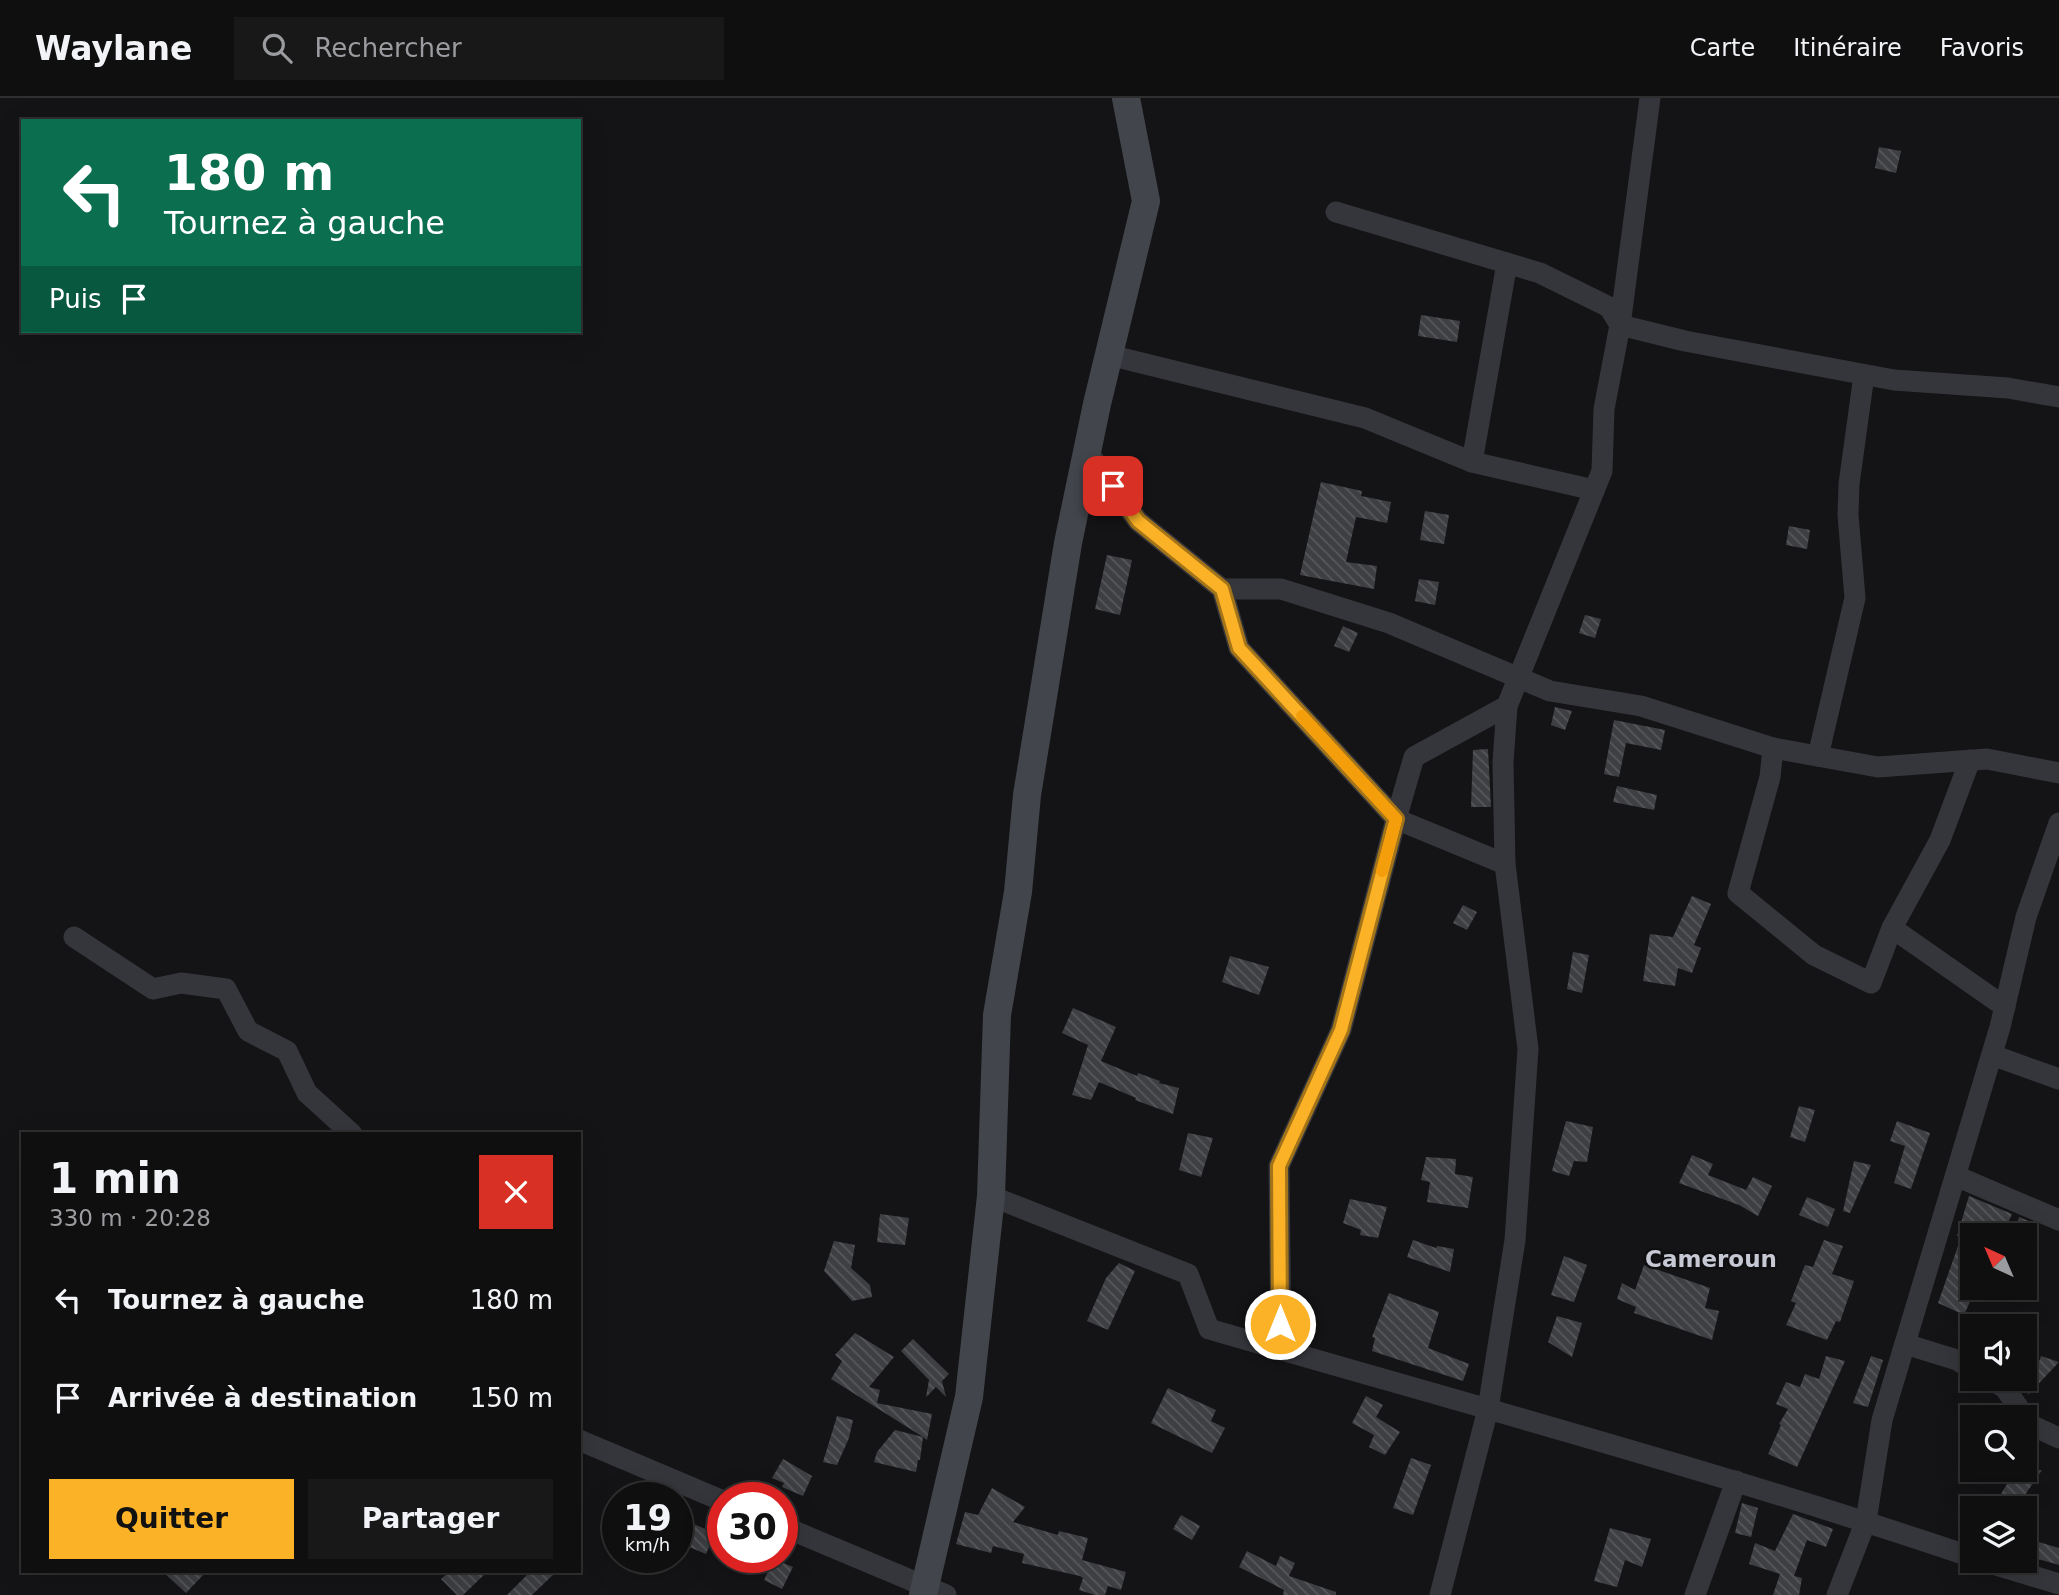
<!DOCTYPE html>
<html lang="fr">
<meta charset="utf-8">
<style>
body{margin:0;font-family:"DejaVu Sans",sans-serif;background:#181819;color:#f1f3f6;height:100vh;display:flex;flex-direction:column;font-size:26px;white-space:nowrap}
*{box-sizing:border-box;margin:0}
p{font-size:23px;color:#9b9c9f}
.icon{flex:none;width:38px;height:38px;fill:none;stroke:currentColor;stroke-width:2;stroke-linecap:round;stroke-linejoin:round}
.map{position:relative;flex:1;overflow:hidden}
.details{position:absolute;left:21px;top:1034px;width:560px;height:441px;display:flex;flex-direction:column;background:#0f0f10;border-radius:0px;box-shadow:0 7px 28px #0002,0 0 0 2px #2f2f30}
.details>*{flex:none}
.hud{position:absolute;left:21px;top:21px;width:560px;height:214px;border-radius:0px;box-shadow:0 7px 28px #0002,0 0 0 2px #2f2f30;background:#0b6e4f;color:#fff;overflow:hidden}
.needle{width:46px;rotate:316deg}
.buttons{position:absolute;left:1960px;top:1125px;display:grid;gap:14px}
.buttons a{display:grid;place-items:center;width:77px;height:77px;border-radius:0px;background:#0f0f10;box-shadow:0 7px 28px #0002,0 0 0 2px #2f2f30;font-size:35px}
.speed{position:absolute;left:602px;top:1384px;display:flex;gap:14px;font-size:35px;font-weight:700;text-align:center}
.speed>*{display:grid;place-content:center;width:91px;height:91px;border-radius:50%;background:#0f0f10;box-shadow:0 7px 28px #0002,0 0 0 2px #2f2f30;line-height:1}
.speed small{font-size:18px;font-weight:400}
.speed .limit{border:10px solid #d22;background:#fff;color:#111}
.pin{position:absolute;display:grid;place-items:center;width:60px;height:60px;color:#fff;margin:-30px;border-radius:14px;box-shadow:0 4px 10px #0006}
.me{position:absolute;width:77px;margin:-38px;rotate:0deg;stroke-linejoin:round;filter:drop-shadow(0 0 5px #0008)}
.turn{display:flex;align-items:center;gap:24px;height:147px;padding:0 28px;font-size:32px}
.turn .icon{width:91px;height:91px;stroke-width:2.5}
.turn b{display:block;font-size:49px;line-height:60px}
.then{display:flex;align-items:center;height:66px;padding:0 28px;background:#0003;gap:14px;font-size:26px}
.round{display:grid;place-items:center;flex:none;width:74px;height:74px;border-radius:0px;background:#181819}
.head{display:flex;align-items:center;justify-content:space-between;height:119px;padding:0 28px}
h1{font-size:42px;font-weight:800;line-height:52px}
.action{display:flex;gap:14px;margin-top:auto;padding:14px 28px}
.action a{flex:1;height:80px;border-radius:0px;background:#fcb226;color:#111;font-size:28px;font-weight:800;line-height:80px;text-align:center}
.action a+a{background:#181819;color:#f1f3f6}
ul{padding:0;list-style:none}
li{display:flex;align-items:center;gap:21px;height:98px;padding:0 28px}
li div{flex:1}
li b{display:block;font-size:26px}
li em{font-style:normal}
header{display:flex;align-items:center;gap:42px;box-sizing:border-box;height:98px;padding:0 35px;background:#0f0f10;border-bottom:2px solid #2f2f30}
header strong{font-size:33px}
nav{display:flex;gap:38px;margin-inline-start:auto;font-size:24px}
.search{width:490px;height:63px;background:#181819;display:flex;align-items:center;gap:18px;box-sizing:border-box;padding:0 24px;border-radius:0px;color:#9b9c9f;font-size:26px}
.map>svg:first-child{display:block}
</style>
<header>
<strong>Waylane</strong>
<div class="search"><svg class="icon" aria-label="search" viewBox="0 0 24 24"><circle cx="10" cy="10" r="6"/><path d="M15 15l6 6"/></svg>Rechercher</div>
<nav><a>Carte</a><a>Itinéraire</a><a>Favoris</a></nav>
</header>
<div class="map">
<svg width="2059" height="1497" viewBox="0 0 2059 1497">
<defs>
<pattern id="building-back-hatch" width="6" height="6" patternUnits="userSpaceOnUse" patternTransform="scale(1.75)"><rect width="6" height="6" fill="#3e3f43"/><path d="M-1 5l2 2M0 0l6 6M5-1l2 2" fill="none" stroke="#57585c"/></pattern>
</defs>
<rect width="100%" height="100%" fill="#141416"/>
<!-- building -->
<g fill="url(#building-back-hatch)">
<polygon points="1879,49 1901,53 1896,75 1875,70"/>
<polygon points="1421,217 1460,223 1457,244 1418,238"/>
<polygon points="1321,384 1362,393 1361,398 1391,404 1387,425 1356,419 1346,464 1377,468 1374,491 1300,477"/>
<polygon points="1425,413 1449,417 1444,446 1420,442"/>
<polygon points="1789,428 1810,432 1807,451 1786,447"/>
<polygon points="1107,457 1132,462 1120,517 1095,511"/>
<polygon points="1419,481 1439,484 1435,507 1415,503"/>
<polygon points="1585,517 1601,521 1595,540 1579,535"/>
<polygon points="1343,528 1358,535 1349,554 1334,548"/>
<polygon points="1555,609 1572,613 1565,632 1551,627"/>
<polygon points="1614,622 1665,632 1661,652 1626,645 1619,679 1604,676"/>
<polygon points="1488,651 1491,709 1471,709 1473,652"/>
<polygon points="1617,688 1657,697 1654,712 1613,704"/>
<polygon points="1692,798 1711,806 1694,847 1701,850 1692,875 1678,870 1675,888 1643,883 1650,836 1673,839"/>
<polygon points="1463,807 1477,814 1467,832 1453,825"/>
<polygon points="1573,854 1589,857 1582,895 1567,891"/>
<polygon points="1230,858 1269,869 1259,897 1222,884"/>
<polygon points="1073,910 1116,929 1101,963 1137,978 1138,975 1160,983 1159,985 1179,990 1173,1016 1135,1002 1136,1000 1099,984 1091,1002 1072,997 1088,947 1062,935"/>
<polygon points="1799,1008 1815,1012 1805,1044 1790,1039"/>
<polygon points="1566,1023 1593,1029 1587,1064 1574,1063 1569,1078 1552,1073"/>
<polygon points="1897,1023 1930,1035 1911,1091 1894,1085 1905,1048 1890,1043"/>
<polygon points="1188,1035 1213,1040 1201,1079 1179,1072"/>
<polygon points="1692,1057 1713,1066 1708,1077 1746,1092 1753,1079 1772,1088 1758,1118 1739,1107 1679,1085"/>
<polygon points="1426,1059 1456,1061 1455,1076 1473,1079 1468,1110 1427,1104 1430,1084 1421,1082"/>
<polygon points="1854,1063 1871,1067 1850,1115 1843,1113"/>
<polygon points="1969,1098 2012,1116 2002,1138 1957,1138"/>
<polygon points="1807,1099 1835,1111 1828,1129 1799,1117"/>
<polygon points="1350,1101 1387,1109 1378,1140 1360,1137 1361,1132 1343,1125"/>
<polygon points="880,1116 909,1120 905,1147 877,1144"/>
<polygon points="2019,1119 2036,1126 2030,1138 2014,1138"/>
<polygon points="1413,1142 1436,1150 1437,1148 1454,1151 1450,1174 1407,1159"/>
<polygon points="1824,1142 1843,1148 1832,1176 1854,1183 1840,1224 1836,1223 1827,1242 1786,1227 1796,1205 1791,1203 1805,1167 1813,1169"/>
<polygon points="834,1143 855,1147 851,1170 870,1187 872,1199 852,1203 824,1173"/>
<polygon points="1958,1148 1972,1153 1972,1190 1976,1190 1964,1217 1938,1205"/>
<polygon points="1564,1158 1587,1167 1574,1204 1551,1197"/>
<polygon points="1119,1165 1135,1173 1108,1232 1087,1223 1106,1180"/>
<polygon points="1644,1167 1710,1190 1705,1210 1719,1213 1712,1242 1634,1215 1636,1209 1617,1201 1622,1185 1635,1192"/>
<polygon points="1389,1195 1439,1214 1428,1250 1469,1266 1463,1283 1372,1253 1375,1240 1372,1239"/>
<polygon points="1557,1218 1582,1225 1572,1259 1548,1244"/>
<polygon points="855,1235 894,1259 869,1289 880,1292 877,1305 932,1316 927,1342 923,1339 920,1362 918,1362 916,1374 874,1364 877,1354 895,1332 923,1339 831,1281 842,1263 835,1257"/>
<polygon points="913,1241 949,1276 942,1283 946,1299 936,1289 926,1299 929,1282 901,1253"/>
<polygon points="1826,1258 1845,1263 1797,1369 1768,1356 1781,1327 1779,1326 1788,1311 1776,1306 1786,1284 1800,1289 1805,1276 1819,1281"/>
<polygon points="1871,1258 1883,1262 1868,1309 1853,1305"/>
<polygon points="2041,1258 2059,1264 2028,1297"/>
<polygon points="1168,1290 1216,1312 1211,1323 1225,1330 1212,1355 1151,1325"/>
<polygon points="1366,1298 1383,1307 1376,1319 1400,1334 1385,1357 1369,1349 1374,1337 1352,1325"/>
<polygon points="837,1318 853,1322 849,1340 837,1367 823,1364"/>
<polygon points="1411,1360 1431,1367 1413,1417 1393,1410"/>
<polygon points="783,1361 812,1378 803,1398 782,1389 784,1385 772,1380"/>
<polygon points="2016,1372 2042,1372 2016,1410 1992,1410"/>
<polygon points="992,1390 1025,1409 1013,1424 1058,1437 1059,1433 1088,1440 1082,1462 1126,1474 1121,1492 1108,1488 1105,1497 1095,1497 1079,1492 1083,1480 1080,1478 1022,1465 1024,1456 993,1448 991,1455 956,1446 965,1414 978,1417"/>
<polygon points="1742,1405 1758,1410 1751,1439 1735,1435"/>
<polygon points="1793,1416 1833,1431 1826,1449 1807,1442 1794,1478 1802,1480 1799,1497 1773,1497 1780,1476 1749,1466 1755,1445 1775,1453"/>
<polygon points="1181,1417 1200,1428 1192,1442 1173,1431"/>
<polygon points="691,1425 715,1435 706,1456 682,1446"/>
<polygon points="1610,1430 1651,1441 1642,1469 1625,1462 1617,1489 1594,1483"/>
<polygon points="2032,1442 2059,1450 2059,1467 2028,1458"/>
<polygon points="1247,1453 1276,1468 1280,1458 1295,1465 1289,1478 1336,1494 1336,1497 1283,1497 1284,1492 1239,1469"/>
<polygon points="774,1461 793,1469 782,1491 764,1482"/>
<polygon points="163,1474 206,1474 186,1495"/>
<polygon points="449,1474 487,1474 463,1497 457,1497 441,1481"/>
<polygon points="530,1474 556,1474 532,1497 507,1497"/>
</g>
<g fill="none" stroke-linecap="round" stroke-linejoin="round">
<!-- street -->
<g stroke="#35363b" stroke-width="21">
<polyline points="1336,114 1540,175 1609,209 1620,227 1685,243 1894,282 2008,290 2059,299"/>
<polyline points="1109,257 1365,320 1472,364 1594,392"/>
<polyline points="1087,353 1138,423 1222,491 1239,550 1396,721 1505,766"/>
<polyline points="1472,364 1507,165"/>
<polyline points="1222,491 1281,491 1389,525 1550,593 1641,608 1773,650 1878,669 1987,661 2059,675"/>
<polyline points="1773,650 1770,679 1738,795 1814,857 1871,885 1892,830 1940,742 1970,662"/>
<polyline points="1818,658 1855,500 1848,417 1849,386 1864,277"/>
<polyline points="1892,830 2005,909"/>
<polyline points="74,839 153,891 181,885 226,891 248,933 287,953 307,995 352,1036"/>
<polyline points="1992,957 2059,981"/>
<polyline points="1956,1078 2059,1122"/>
<path d="M991,1098L1188,1176L1209,1231C1464,1305 1720,1374 1972,1459"/>
<polyline points="1905,1246 1957,1262 1972,1271"/>
<polyline points="1281,1252 1279,1068 1341,932 1396,721 1414,659 1507,608"/>
<polyline points="1990,1281 2005,1290 2022,1315 2033,1328 2059,1340"/>
<polyline points="579,1342 723,1403"/>
<polyline points="782,1428 946,1497"/>
<polyline points="1983,1463 2059,1486"/>
<polyline points="1440,1497 1488,1311 1515,1142 1528,951 1505,766 1503,664 1507,608 1602,373 1604,311 1620,227 1650,0"/>
<polyline points="1695,1497 1736,1383"/>
<polyline points="1837,1497 1866,1423 1882,1322 2000,929 2026,819 2059,725"/>
</g>
<!-- secondary -->
<polyline stroke="#42454b" stroke-width="28" points="923,1497 969,1299 991,1098 997,917 1018,794 1027,697 1068,445 1097,306 1146,103 1126,0"/>
</g>
<g fill="none" stroke-linecap="round" stroke-linejoin="round">
<defs>
<polyline id="route" points="1113,388 1138,423 1222,491 1239,550 1396,721 1341,932 1279,1068 1280,1226"/>
</defs>
<!-- route casing -->
<use href="#route" stroke="#a47419" stroke-width="18"/>
<!-- route -->
<use href="#route" stroke="#fcb226" stroke-width="12"/>
<!-- slow -->
<polyline stroke="#f59e0b" stroke-width="12" points="1302,618 1396,721 1382,773"/>
</g>
<g text-anchor="middle" stroke-width="5" stroke-linejoin="round" paint-order="stroke">
<!-- neighbourhood labels -->
<g font-size="23" font-weight="bold" fill="#c6c9d3" stroke="#0f0f11">
<text x="1711" y="1169">Cameroun</text>
</g>
</g>
</svg>
<div class="buttons">
<a><svg class="needle" viewBox="-14 -14 28 28"><path d="M0-13l5 13h-10z" fill="#e53935"/><path d="M0 13l5-13h-10z" fill="#9b9c9f"/></svg></a>
<a><svg class="icon" aria-label="sound" viewBox="0 0 24 24"><path d="M4 9h4l5-4v14l-5-4H4zM17 9q2 3 0 6"/></svg></a>
<a><svg class="icon" aria-label="search" viewBox="0 0 24 24"><circle cx="10" cy="10" r="6"/><path d="M15 15l6 6"/></svg></a>
<a><svg class="icon" aria-label="layers" viewBox="0 0 24 24"><path d="M12 4l9 5-9 5-9-5zM3 14l9 5 9-5"/></svg></a>
</div>
<div class="speed"><div>19<small>km/h</small></div><div class="limit">30</div></div>
<div class="pin" style="left:1113px;top:388px;background:#d93025"><svg class="icon" aria-label="arrive" viewBox="0 0 24 24"><path d="M6 21V4h12l-3 4 3 4H6"/></svg></div>
<svg class="me" style="left:1280px;top:1226px" viewBox="-20 -20 40 40"><circle r="17" fill="#fcb226" stroke="#fff" stroke-width="3"/><path d="M0-11L8 9 0 5-8 9z" fill="#fff"/></svg>
<div class="hud">
<div class="turn"><svg class="icon" aria-label="left" viewBox="0 0 24 24"><path d="M17 20v-9H6M10 6l-5 5 5 5"/></svg><div><b>180 m</b>Tournez à gauche</div></div>
<div class="then">Puis<svg class="icon" aria-label="arrive" viewBox="0 0 24 24"><path d="M6 21V4h12l-3 4 3 4H6"/></svg></div>
</div>
<section class="details">
<div class="head"><div><h1>1 min</h1><p>330 m · 20:28</p></div><a class="round" style="background:#d93025;color:#fff"><svg class="icon" aria-label="close" viewBox="0 0 24 24"><path d="M6 6l12 12M18 6L6 18"/></svg></a></div>
<ul>
<li><svg class="icon" aria-label="left" viewBox="0 0 24 24"><path d="M17 20v-9H6M10 6l-5 5 5 5"/></svg><div><b>Tournez à gauche</b></div><em>180 m</em></li>
<li><svg class="icon" aria-label="arrive" viewBox="0 0 24 24"><path d="M6 21V4h12l-3 4 3 4H6"/></svg><div><b>Arrivée à destination</b></div><em>150 m</em></li>
</ul>
<div class="action"><a>Quitter</a><a>Partager</a></div>
</section>
</div>
